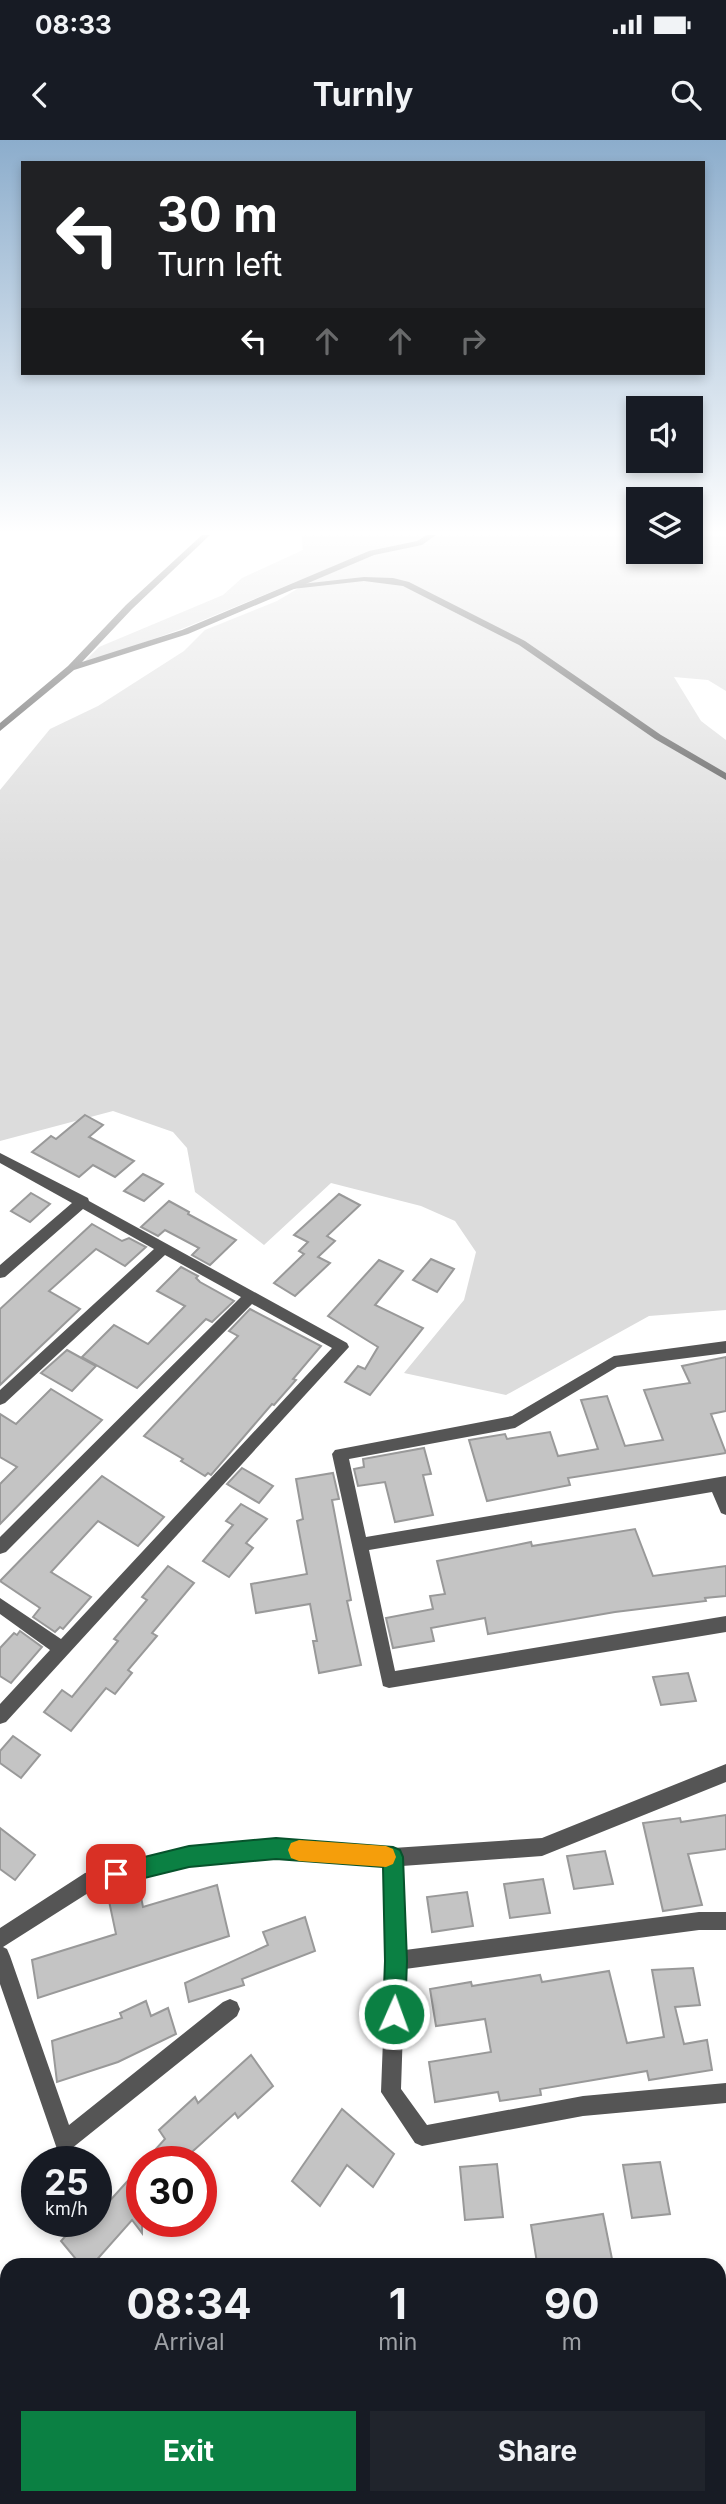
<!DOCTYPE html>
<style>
body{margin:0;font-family:Inter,sans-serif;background:#20242c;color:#f1f3f6;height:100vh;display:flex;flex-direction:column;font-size:26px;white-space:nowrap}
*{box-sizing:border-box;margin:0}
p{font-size:23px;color:#9ea1a6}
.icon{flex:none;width:38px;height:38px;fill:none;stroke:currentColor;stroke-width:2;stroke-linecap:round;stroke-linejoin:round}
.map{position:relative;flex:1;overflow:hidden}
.panel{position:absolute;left:0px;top:2118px;width:726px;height:247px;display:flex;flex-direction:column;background:#171b24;border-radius:21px 21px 0 0;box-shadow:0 4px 10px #0003}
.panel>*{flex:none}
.hud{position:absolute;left:21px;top:21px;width:684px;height:214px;border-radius:0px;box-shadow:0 4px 10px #0003;background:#202124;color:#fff;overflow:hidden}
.tools{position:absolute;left:626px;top:256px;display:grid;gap:14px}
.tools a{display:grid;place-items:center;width:77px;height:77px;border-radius:0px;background:#171b24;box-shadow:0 4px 10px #0003;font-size:35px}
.speed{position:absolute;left:21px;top:2006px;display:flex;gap:14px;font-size:35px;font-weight:700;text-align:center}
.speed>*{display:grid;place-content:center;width:91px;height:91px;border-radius:50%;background:#171b24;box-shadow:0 4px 10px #0003;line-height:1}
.speed small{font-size:18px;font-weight:400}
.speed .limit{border:10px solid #d22;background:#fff;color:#111}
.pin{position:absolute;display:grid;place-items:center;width:60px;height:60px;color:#fff;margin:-30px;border-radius:14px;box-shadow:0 4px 10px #0006}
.me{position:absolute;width:77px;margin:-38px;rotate:2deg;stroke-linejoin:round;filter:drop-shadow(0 0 5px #0008)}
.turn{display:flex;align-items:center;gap:24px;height:147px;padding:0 21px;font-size:32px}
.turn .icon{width:91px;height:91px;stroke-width:2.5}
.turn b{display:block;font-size:49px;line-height:60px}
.lanes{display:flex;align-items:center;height:66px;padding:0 21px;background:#0003;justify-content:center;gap:35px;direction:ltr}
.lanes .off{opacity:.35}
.eta{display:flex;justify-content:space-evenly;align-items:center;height:119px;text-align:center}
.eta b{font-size:42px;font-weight:700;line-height:49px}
.action{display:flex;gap:14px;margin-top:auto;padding:14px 21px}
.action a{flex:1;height:80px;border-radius:0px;background:#0b8043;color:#fff;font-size:28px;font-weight:700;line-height:80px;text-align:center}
.action a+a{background:#20242c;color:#f1f3f6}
.status{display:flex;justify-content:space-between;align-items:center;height:49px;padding:0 35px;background:#171b24;direction:ltr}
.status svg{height:19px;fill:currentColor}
header{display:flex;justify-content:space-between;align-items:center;height:91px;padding:0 21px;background:#171b24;font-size:32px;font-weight:700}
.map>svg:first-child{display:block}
</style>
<div class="status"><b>08:33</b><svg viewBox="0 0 49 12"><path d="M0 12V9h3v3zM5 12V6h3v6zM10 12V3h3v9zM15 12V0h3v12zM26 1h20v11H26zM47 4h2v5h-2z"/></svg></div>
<header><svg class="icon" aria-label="back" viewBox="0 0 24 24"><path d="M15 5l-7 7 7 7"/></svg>Turnly<svg class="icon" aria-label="search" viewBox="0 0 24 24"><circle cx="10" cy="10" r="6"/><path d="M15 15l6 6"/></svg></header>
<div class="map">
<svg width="726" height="2364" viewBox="0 0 726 2364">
<rect width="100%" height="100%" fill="#fff"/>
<!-- green -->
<g fill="#dcdcdc">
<polygon points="301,395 639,395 639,411 691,411 691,395 726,395 726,551 708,540 674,537 701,581 726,600 726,1170 649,1176 506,1255 404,1233 464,1160 476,1112 455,1081 421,1066 331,1043 264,1105 195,1052 187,1008 173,992 113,971 0,1001 0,650 50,589 98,566 184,511 205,490 277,461 319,436 373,410 184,488 81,525 99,507 223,455 242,438 303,410"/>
<polygon points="726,2229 726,2364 483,2364 494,2357 719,2357 719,2233"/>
</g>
<!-- building -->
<g fill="#c4c4c4" stroke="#999" stroke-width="2">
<polygon points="85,975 103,985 89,997 134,1021 115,1037 93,1025 79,1037 32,1012 51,996 56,999"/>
<polygon points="143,1034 163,1044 144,1061 124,1051"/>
<polygon points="31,1053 50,1064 30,1082 11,1071"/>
<polygon points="339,1054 360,1065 327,1096 335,1101 318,1117 330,1123 295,1156 274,1143 304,1114 299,1111 308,1102 294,1095"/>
<polygon points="169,1061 189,1072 188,1074 236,1100 210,1125 192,1115 199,1108 165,1090 158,1096 141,1087"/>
<polygon points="92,1084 122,1101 129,1098 146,1107 125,1126 96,1109 49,1151 80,1169 0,1245 0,1169"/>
<polygon points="431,1119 454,1129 437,1152 413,1140"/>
<polygon points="379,1120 403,1131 375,1165 423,1188 370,1255 345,1242 358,1226 365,1229 378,1207 328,1176"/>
<polygon points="181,1127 198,1136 196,1138 200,1142 234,1161 212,1182 206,1179 137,1248 82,1217 114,1185 148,1204 185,1166 157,1151"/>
<polygon points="250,1169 321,1206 293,1239 296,1240 274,1265 272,1264 211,1335 208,1333 205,1336 181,1321 183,1319 144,1296 238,1196 229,1191"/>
<polygon points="67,1210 96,1226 72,1251 41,1233"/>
<polygon points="726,1217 726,1271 711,1274 726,1313 568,1338 570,1345 487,1361 469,1300 505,1294 507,1299 550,1292 558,1316 598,1309 581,1260 607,1256 625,1306 663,1300 644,1250 690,1243 682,1226"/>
<polygon points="51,1249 102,1280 0,1384 0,1344 17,1327 0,1317 0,1274 16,1284"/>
<polygon points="424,1308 431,1334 423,1335 433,1375 395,1382 385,1342 358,1346 354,1329 364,1327 363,1319"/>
<polygon points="242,1328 273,1346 259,1363 227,1344"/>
<polygon points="333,1333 339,1359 332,1360 351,1460 347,1461 361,1525 319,1533 313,1501 317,1501 310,1464 256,1473 251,1444 307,1434 297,1381 303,1379 296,1339"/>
<polygon points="102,1336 164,1377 138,1406 98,1381 51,1432 91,1457 63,1489 60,1487 55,1492 33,1477 40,1468 0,1441"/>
<polygon points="241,1364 267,1379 246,1403 253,1408 229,1437 203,1421 233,1385 226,1381"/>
<polygon points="635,1389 653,1436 726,1426 726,1456 705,1458 706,1461 615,1472 488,1494 485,1478 431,1488 434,1501 393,1508 386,1478 433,1469 430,1456 445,1454 437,1421 531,1402 532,1406"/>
<polygon points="168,1426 194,1443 152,1493 157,1496 128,1530 132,1533 115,1554 106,1548 71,1591 44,1572 62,1550 72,1557 118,1501 114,1499 147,1460 142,1457"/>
<polygon points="20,1491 42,1507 11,1543 0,1536 0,1508 14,1493 17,1495"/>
<polygon points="688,1533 696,1561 661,1565 653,1537"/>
<polygon points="13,1596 40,1615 21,1638 0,1623 0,1611"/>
<polygon points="726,1675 726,1709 688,1714 702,1765 663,1771 643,1683 680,1678 681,1682"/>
<polygon points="0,1688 35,1715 15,1740 0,1729"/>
<polygon points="605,1711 613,1744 574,1749 567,1716"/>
<polygon points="543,1739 550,1773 510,1778 504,1744"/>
<polygon points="217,1745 229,1796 38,1858 32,1820 116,1794 109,1761 140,1752 143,1767"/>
<polygon points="467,1752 473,1786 432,1792 427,1757"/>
<polygon points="305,1777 315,1811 242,1839 244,1845 189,1862 185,1843 268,1805 263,1792"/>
<polygon points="693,1828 700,1865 675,1867 684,1904 707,1900 712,1930 649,1940 647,1931 540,1949 541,1955 500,1961 498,1952 435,1962 429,1922 491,1912 485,1879 436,1886 430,1849 471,1842 472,1846 540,1835 542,1842 609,1831 627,1903 664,1897 652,1830"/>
<polygon points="146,1861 151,1876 168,1868 176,1894 118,1922 57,1942 52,1901 122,1878 120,1873"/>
<polygon points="251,1915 273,1946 238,1978 235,1973 182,2021 145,2021 165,1999 159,1990 195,1957 198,1963"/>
<polygon points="342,1969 394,2014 373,2047 347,2025 320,2066 292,2041"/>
<polygon points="660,2022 670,2074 632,2078 623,2025"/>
<polygon points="497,2024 503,2077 465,2080 460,2027"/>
<polygon points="142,2025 142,2093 132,2080 93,2124 80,2124 61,2101 79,2081 96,2081 96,2076"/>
<polygon points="603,2074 613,2124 567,2124 567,2120 537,2123 531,2085"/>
</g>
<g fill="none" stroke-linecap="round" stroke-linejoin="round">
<!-- minor -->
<g fill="#555" fill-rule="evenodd">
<polygon points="364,437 393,438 409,442 525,501 661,595 726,633 726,640 655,599 519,505 403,446 364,441 292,449 288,447 292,445"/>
<polygon points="0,1013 88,1058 89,1061 347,1203 349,1207 6,1582 0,1584 0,1564 50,1510 0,1474 0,1458 61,1499 332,1208 252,1164 6,1412 0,1414 0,1397 241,1157 165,1115 5,1263 0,1265 0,1250 154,1109 83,1069 5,1137 0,1138 0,1125 72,1063 0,1023"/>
<polygon points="726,1201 726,1213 617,1227 515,1288 349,1319 366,1397 726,1336 726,1375 721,1373 712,1352 369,1410 395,1531 726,1476 726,1492 389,1548 383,1546 332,1314 335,1310 512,1276 614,1216"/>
<polygon points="726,1624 726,1642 542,1716 402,1726 405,1810 699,1772 726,1772 726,1790 699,1790 405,1829 401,1949 427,1985 583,1956 726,1943 726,1963 583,1976 422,2006 415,2003 381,1952 386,1821 384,1726 276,1718 189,1726 96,1748 3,1807 7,1809 10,1816 69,1985 223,1862 230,1859 237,1862 240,1869 237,1876 71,2009 64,2012 57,2009 0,1844 0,1788 85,1733 189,1708 276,1700 393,1708 542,1698"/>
<polygon points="492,2357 623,2357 626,2364 489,2364"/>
</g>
<!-- tertiary -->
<polygon fill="#555" fill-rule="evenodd" points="202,395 210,395 132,469 82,522 182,490 369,411 417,401 427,395 436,395 422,405 374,415 188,494 74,530 0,591 0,583 68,526 126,465"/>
</g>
<!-- sky -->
<linearGradient id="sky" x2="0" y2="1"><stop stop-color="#8cadcc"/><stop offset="0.54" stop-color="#fff"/><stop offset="1" stop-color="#fff" stop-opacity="0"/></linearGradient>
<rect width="726" height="726" fill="url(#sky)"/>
<!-- route -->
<polygon fill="#0b8043" stroke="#07532c" stroke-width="2" points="276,1698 393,1707 400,1710 403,1717 407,1821 405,1874 402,1881 394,1885 386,1881 383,1874 385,1821 383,1727 276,1719 189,1727 116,1745 109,1742 105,1734 109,1727 116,1724 189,1706"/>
<!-- slow -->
<polygon fill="#f59e0b" points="299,1700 386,1706 393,1709 396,1717 393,1724 386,1727 299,1721 291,1718 288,1710 291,1703"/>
</svg>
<div class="tools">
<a><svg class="icon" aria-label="sound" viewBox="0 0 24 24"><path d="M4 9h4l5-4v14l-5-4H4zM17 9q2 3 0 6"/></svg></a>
<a><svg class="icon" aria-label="layers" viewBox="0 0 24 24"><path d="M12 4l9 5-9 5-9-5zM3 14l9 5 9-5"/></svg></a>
</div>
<div class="speed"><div>25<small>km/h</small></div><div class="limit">30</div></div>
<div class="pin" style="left:116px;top:1734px;background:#d93025"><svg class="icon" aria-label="arrive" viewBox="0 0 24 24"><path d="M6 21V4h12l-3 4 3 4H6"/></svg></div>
<svg class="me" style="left:394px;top:1874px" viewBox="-20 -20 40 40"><circle r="17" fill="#0b8043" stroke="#fff" stroke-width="3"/><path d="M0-11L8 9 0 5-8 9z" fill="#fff"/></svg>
<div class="hud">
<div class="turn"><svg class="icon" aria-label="left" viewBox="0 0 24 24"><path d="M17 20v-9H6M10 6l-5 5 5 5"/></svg><div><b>30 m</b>Turn left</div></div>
<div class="lanes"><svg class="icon" aria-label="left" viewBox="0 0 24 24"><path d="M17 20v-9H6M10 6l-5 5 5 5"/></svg><svg class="icon off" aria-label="ahead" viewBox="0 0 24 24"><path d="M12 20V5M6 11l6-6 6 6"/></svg><svg class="icon off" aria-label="ahead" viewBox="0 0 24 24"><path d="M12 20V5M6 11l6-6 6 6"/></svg><svg class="icon off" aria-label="right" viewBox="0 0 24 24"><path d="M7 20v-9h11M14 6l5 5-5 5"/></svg></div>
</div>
<section class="panel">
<div class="eta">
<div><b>08:34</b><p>Arrival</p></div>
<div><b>1</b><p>min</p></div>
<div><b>90</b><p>m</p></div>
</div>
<div class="action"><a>Exit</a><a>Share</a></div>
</section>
</div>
